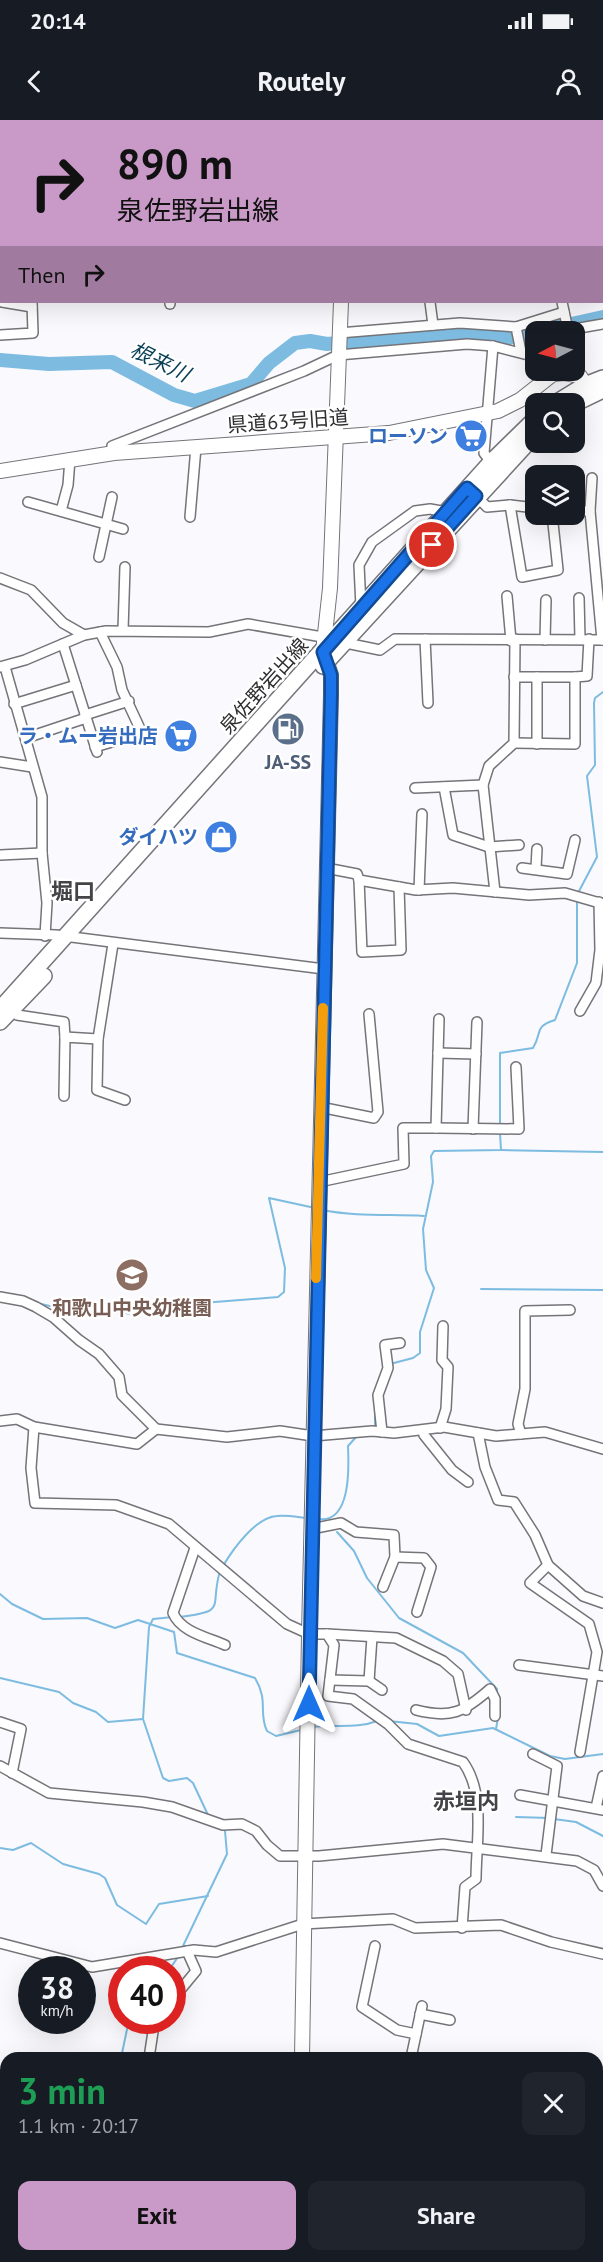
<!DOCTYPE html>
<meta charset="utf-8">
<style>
body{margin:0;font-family:"PT Sans","Noto Sans JP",sans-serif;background:#20242c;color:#f1f3f6;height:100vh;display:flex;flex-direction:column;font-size:22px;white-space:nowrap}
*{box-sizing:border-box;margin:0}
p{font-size:20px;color:#9ea1a6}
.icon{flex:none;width:33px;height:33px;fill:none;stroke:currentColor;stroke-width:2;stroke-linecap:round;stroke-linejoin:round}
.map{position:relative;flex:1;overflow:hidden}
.sheet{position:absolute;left:0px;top:1932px;width:603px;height:210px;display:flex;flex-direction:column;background:#171b24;border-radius:18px 18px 0 0;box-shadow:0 6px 24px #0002}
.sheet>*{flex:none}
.top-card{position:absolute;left:0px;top:0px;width:603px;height:183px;box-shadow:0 6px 24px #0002;background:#c99ac7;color:#111;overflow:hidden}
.needle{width:39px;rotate:264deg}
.buttons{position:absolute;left:525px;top:201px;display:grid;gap:12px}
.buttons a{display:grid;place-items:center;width:60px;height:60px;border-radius:12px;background:#171b24;box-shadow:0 6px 24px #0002;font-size:30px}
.speed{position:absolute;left:18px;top:1836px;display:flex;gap:12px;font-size:30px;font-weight:700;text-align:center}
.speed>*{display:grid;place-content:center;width:78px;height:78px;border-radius:50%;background:#171b24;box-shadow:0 6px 24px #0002;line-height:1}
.speed small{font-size:15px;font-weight:400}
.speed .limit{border:9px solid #d22;background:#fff;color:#111}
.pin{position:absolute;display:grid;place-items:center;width:51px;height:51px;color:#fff;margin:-26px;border:3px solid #fff;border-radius:50%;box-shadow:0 2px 6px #0007}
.me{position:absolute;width:66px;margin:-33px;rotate:0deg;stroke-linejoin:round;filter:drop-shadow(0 0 4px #0008)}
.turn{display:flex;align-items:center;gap:21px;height:126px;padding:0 18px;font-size:27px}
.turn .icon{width:78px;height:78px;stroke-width:2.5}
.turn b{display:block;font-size:42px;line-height:51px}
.then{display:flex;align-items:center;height:57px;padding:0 18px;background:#0003;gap:12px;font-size:22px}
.round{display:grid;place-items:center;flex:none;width:63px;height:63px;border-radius:12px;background:#20242c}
.summary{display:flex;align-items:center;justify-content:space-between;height:102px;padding:0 18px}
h1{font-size:36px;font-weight:700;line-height:45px;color:#1e9e55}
.action{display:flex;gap:12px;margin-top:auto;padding:12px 18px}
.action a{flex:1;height:69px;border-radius:12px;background:#c99ac7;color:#111;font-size:24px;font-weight:700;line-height:69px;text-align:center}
.action a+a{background:#20242c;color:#f1f3f6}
.status{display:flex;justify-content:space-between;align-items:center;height:42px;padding:0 30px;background:#171b24;direction:ltr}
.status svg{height:16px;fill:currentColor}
header{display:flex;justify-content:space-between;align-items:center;height:78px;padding:0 18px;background:#171b24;font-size:27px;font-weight:700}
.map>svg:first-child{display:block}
</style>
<div class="status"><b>20:14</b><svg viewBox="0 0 49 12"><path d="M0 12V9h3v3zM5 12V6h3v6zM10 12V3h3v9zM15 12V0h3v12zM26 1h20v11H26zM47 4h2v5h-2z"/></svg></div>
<header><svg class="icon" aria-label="back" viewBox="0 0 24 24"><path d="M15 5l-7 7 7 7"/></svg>Routely<svg class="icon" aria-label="person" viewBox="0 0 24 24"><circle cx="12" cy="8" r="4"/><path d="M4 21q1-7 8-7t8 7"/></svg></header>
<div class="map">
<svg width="603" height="2142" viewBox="0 0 603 2142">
<rect width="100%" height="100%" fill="#f9f9fe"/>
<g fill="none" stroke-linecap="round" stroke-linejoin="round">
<!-- stream -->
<g stroke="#7dbce0" stroke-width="2">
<polyline points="578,773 597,737 587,656 595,645 594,583 595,578 603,572"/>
<path d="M500,1007V933L533,928C543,912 533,907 555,900L577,843V779"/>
<polyline points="501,1030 603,1032"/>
<path d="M323,1090C357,1097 390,1094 424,1096"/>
<polyline points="481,1169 603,1170"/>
<polyline points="0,1173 15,1175"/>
<polyline points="37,1183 71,1191 142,1194 157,1193 177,1185 278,1177 284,1172 285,1148 269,1078 315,1088"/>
<polyline points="390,1244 413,1238 420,1233 420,1212 434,1168 426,1150 423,1109 433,1062 431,1036 434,1031 501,1030 500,1013"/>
<polyline points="375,1308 375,1290"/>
<path d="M318,1399C351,1404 349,1348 348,1326L357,1316"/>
<polyline points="337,1412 354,1431 367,1458 399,1498 463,1533 497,1569 497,1574"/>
<path d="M223,1446C233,1429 256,1397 277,1396C286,1395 297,1397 306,1398"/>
<path d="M0,1474L12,1484L43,1499L87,1498L115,1508L138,1500L174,1512L177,1533L255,1558C269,1581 258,1593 267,1611L276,1616L301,1610"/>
<polyline points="173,1497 153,1499 149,1507 143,1599 163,1658 169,1661 187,1658 193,1663 208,1695"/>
<path d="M179,1497C229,1491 209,1488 220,1451"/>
<polyline points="0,1558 59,1572 73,1583 96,1592 108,1602 143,1599"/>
<polyline points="389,1601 417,1604 439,1616 493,1608 550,1636 565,1639 603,1634"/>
<path d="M312,1607C336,1604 357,1609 377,1601"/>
<polyline points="496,1609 499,1592"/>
<polyline points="516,1697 549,1698"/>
<polyline points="554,1699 576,1702 603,1716"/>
<polyline points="0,1728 13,1730 31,1723 63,1744 99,1754 105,1758 117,1785 146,1804 159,1784 208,1776"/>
<polyline points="183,1826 227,1734 225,1711"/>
<polyline points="169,1850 178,1837"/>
<polyline points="121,1938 129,1900"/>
<polyline points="61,2142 76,2142"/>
<polyline points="82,2142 87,2136"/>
</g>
<!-- river -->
<polyline stroke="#7dbce0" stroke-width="14" points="0,240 49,244 112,242 174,275 195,281 251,264 269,243 295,223 310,221 327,224 434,214 509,218 603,197"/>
<defs>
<g id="street">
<polyline points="74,2 74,0"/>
<polyline points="115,2 115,0"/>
<polyline points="201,2 202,0"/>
<polyline points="238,2 238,0"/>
<polyline points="278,2 278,0"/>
<polyline points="0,13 2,14"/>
<polyline points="602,133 603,133"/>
<polyline points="0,140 2,140"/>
<polyline points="2,182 32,187"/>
<polyline points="170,182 170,184"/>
<polyline points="430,182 433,205"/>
<polyline points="516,207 564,192"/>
<polyline points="568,210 603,204"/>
<polyline points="561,212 568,210 562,182"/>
<polyline points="339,213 460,203 516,207 521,232"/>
<polyline points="0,215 33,213 32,182"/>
<polyline points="526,234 536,219"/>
<polyline points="114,333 112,326 304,251 338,235 467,224 493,226 536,237"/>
<polyline points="491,342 484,333 493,226"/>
<polyline points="475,375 487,387 510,385 536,388"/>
<polyline points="28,382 123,409"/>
<polyline points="510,385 522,457 558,450 552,394"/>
<polyline points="61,391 68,365 70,339"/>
<polyline points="574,391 590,391 602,520"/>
<polyline points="590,391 592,358"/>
<polyline points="190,397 196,327"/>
<polyline points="99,437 112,377"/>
<polyline points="0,458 31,470 63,503 84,515"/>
<polyline points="507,476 511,521"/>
<polyline points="579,478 580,519"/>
<polyline points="361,487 359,445 372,422 415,391 430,389 447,392"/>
<polyline points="123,510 125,447"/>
<polyline points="425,519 428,583"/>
<polyline points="545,520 546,480"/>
<polyline points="341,522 380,530 395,519 603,520"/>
<polyline points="63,524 97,632"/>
<polyline points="0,547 25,540 84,515 106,511 209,512 248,504 328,518"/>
<polyline points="5,547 42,677 42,733 47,783 45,816"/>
<polyline points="514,557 575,557 575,624 514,623"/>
<polyline points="537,557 537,624"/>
<polyline points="575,557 587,556 589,519"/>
<polyline points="14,584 76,565"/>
<polyline points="85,595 129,581"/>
<polyline points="26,618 86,598"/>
<polyline points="95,627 142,613 122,570 117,547 100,512"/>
<polyline points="0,642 32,647"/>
<polyline points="444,667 453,715 489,727 519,725"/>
<polyline points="415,668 483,665"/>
<polyline points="0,735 42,733"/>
<polyline points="326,748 357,754 359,760 416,770 453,768 529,775 565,773 603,784"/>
<polyline points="522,748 567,754 575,720"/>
<polyline points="536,748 537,729"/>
<polyline points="359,760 362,832 401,830 399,767"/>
<polyline points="419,770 422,694"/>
<polyline points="495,772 483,665 489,646 514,623 515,519"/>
<polyline points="0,813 56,815 324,849"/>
<polyline points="113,824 98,919 97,970 125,980"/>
<polyline points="13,891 17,895 64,902 65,917"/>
<polyline points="580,891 596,863 600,830 599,782"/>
<polyline points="438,933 476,934"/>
<polyline points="64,976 65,917 98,919"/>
<polyline points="320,987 374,998 378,992 369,894"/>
<polyline points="436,1008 519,1009 516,947"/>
<polyline points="473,1009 477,902"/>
<polyline points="319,1062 404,1044 403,1008 436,1008 439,899"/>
<polyline points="0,1177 23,1181 36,1187 53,1197 79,1220 99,1234 119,1257 122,1275 156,1309 227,1317 280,1311 313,1316 372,1311 394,1313 444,1307 496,1316 545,1312 603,1329"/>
<polyline points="0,1301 17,1299 34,1307 137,1324 156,1309"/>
<path d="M34,1307L31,1348L35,1383L116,1385L169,1404L287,1504L309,1514H327L334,1525L328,1576L353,1579L388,1604L408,1624L463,1642C486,1674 476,1722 476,1759L465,1767L462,1808"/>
<polyline points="440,1308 446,1289 448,1247 442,1240 443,1206"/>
<polyline points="423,1310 424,1315 452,1350 468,1362"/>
<polyline points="382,1312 378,1275 388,1248 385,1225 400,1223"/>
<polyline points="478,1313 485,1347 498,1380 514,1382 535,1415 548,1445 583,1476 603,1483"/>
<polyline points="521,1314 518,1304 525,1269 525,1191 570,1190"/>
<polyline points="311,1409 341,1403 356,1412 394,1415 395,1437 383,1467"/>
<path d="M195,1428L173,1493C181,1512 207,1517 225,1525"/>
<polyline points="395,1437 424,1438 431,1447 417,1492"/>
<polyline points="548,1445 530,1463 589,1504 597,1532 580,1632"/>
<polyline points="327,1514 396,1518 443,1541 458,1554 466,1590"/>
<polyline points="519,1545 603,1556"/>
<polyline points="330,1560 369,1561 382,1570"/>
<polyline points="369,1561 372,1517"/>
<path d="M416,1590C451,1599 464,1592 490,1569L495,1579V1596"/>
<polyline points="0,1602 21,1609 12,1653"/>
<polyline points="533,1634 557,1646 546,1735"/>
<polyline points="0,1646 49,1673 143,1682 172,1687 223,1705 242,1704 256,1711 267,1725 280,1736 319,1736 443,1724 577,1741 594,1750 603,1766"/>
<polyline points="520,1675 603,1690"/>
<polyline points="596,1688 603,1656"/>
<polyline points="0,1823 92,1847 194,1830 216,1832 303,1804 393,1799 415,1808 501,1805 551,1822 603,1834"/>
<polyline points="375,1826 362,1887 397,1910 416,1914"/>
<polyline points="172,1880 196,1851 187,1831"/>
<polyline points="420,1894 450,1900"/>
<polyline points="149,1938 154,1905"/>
<polyline points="411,1938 422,1886"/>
<polyline points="597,2033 603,2032"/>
<polyline points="163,2136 184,2142"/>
<polyline points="514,2136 518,2142"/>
<polyline points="0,2139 3,2142"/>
<polyline points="47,2142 53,2136"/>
<polyline points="190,2142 193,2136"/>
</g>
<g id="secondary">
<polyline points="353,2 353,0"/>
<polyline points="0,351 114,333 389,313 498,291 520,280 553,254 564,253 580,256 590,273"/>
<polyline points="302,1938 309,1514 331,574 331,555 323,532 330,468 341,182"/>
<polyline points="597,1955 603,1955"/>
<polyline points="0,2045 6,2045"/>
<polyline points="307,2136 307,2142"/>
</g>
<g id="primary">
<polyline points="554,284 585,265 603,258"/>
<polyline points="574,284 603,270"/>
<polyline points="323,546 536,314"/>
<polyline points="0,889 491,342 536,298"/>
<polyline points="0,902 44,856"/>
</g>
</defs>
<!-- street casing -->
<use href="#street" stroke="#747479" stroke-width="12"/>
<!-- secondary casing -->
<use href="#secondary" stroke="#747479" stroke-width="16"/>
<!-- primary casing -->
<use href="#primary" stroke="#747479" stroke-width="18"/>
<!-- street -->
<use href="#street" stroke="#fff" stroke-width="9"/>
<!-- secondary -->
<use href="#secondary" stroke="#fff" stroke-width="14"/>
<!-- primary -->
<use href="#primary" stroke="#fff" stroke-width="15"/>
</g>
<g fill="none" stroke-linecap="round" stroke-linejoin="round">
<defs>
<polyline id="route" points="309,1584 331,574 331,555 323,532 467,368 476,376 432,425"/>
</defs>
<!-- route casing -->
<use href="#route" stroke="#114b97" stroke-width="15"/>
<!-- route -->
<use href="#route" stroke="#1a73e8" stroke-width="10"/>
<!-- slow -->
<polyline stroke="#f59e0b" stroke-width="10" points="316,1158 323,888"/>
</g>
<!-- icons -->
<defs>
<symbol id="supermarket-disc" viewBox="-11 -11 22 22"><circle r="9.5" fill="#3f7fe0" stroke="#fff"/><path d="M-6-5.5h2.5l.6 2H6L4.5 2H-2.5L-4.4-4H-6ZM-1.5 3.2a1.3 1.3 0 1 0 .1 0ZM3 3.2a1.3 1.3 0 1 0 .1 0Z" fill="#fff"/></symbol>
<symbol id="fuel-disc" viewBox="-11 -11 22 22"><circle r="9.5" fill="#5c6f8a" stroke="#fff"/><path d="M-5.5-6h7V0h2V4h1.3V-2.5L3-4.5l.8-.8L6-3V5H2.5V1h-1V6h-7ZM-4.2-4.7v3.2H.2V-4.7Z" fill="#fff"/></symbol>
<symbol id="shop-disc" viewBox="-11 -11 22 22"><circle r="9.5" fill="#3f7fe0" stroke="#fff"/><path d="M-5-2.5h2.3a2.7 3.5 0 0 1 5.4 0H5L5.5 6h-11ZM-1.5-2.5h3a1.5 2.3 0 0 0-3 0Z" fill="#fff"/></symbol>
<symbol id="school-disc" viewBox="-11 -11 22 22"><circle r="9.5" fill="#8d6e63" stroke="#fff"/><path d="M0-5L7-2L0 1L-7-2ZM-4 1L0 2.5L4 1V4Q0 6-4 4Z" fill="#fff"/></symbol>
</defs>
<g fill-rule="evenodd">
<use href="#supermarket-disc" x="452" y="297" width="38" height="38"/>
<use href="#fuel-disc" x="269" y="590" width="38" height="38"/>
<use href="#supermarket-disc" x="162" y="597" width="38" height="38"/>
<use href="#shop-disc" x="202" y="698" width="38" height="38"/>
<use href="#school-disc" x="113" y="1136" width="38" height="38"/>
</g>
<g text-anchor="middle" stroke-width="5" stroke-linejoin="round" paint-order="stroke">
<!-- street labels -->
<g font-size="20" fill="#2f2f31" stroke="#fff">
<text transform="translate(288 301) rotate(-4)" y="7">県道63号旧道</text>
<text transform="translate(264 566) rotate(-48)" y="7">泉佐野岩出線</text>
</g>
<!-- shop labels -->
<g font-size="20" font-weight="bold" fill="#366cbe" stroke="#fff" text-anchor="end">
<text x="448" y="323">ローソン</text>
<text x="158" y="623">ラ・ムー岩出店</text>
<text x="198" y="724">ダイハツ</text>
</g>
<!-- service labels -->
<g font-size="20" font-weight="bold" fill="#4e5e75" stroke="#fff">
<text x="288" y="649">JA-SS</text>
</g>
<!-- education labels -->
<g font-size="20" font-weight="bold" fill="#785e54" stroke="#fff">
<text x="132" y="1195">和歌山中央幼稚園</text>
</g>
<!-- water labels -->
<g font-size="21" font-style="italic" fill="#073d55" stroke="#fff">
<text transform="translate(160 242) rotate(26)" y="7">根来川</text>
</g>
<!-- quarter labels -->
<g font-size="22" font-weight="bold" fill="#444448" stroke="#fff">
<text x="73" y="779">堀口</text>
<text x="466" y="1689">赤垣内</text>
</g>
</g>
</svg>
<div class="buttons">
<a><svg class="needle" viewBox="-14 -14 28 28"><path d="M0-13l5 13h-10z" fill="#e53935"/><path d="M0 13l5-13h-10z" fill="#9ea1a6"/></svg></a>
<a><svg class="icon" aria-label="search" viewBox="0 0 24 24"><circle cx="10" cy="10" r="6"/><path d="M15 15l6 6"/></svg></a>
<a><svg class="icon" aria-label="layers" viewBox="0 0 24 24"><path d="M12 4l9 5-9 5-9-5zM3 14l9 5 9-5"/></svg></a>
</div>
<div class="speed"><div>38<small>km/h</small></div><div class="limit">40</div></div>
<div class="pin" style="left:432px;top:425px;background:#d93025"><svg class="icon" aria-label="arrive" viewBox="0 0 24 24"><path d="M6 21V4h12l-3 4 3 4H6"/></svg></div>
<svg class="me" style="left:309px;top:1584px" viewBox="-20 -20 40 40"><path d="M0-17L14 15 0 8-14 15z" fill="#1a73e8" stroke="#fff" stroke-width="4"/></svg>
<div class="top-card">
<div class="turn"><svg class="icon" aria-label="right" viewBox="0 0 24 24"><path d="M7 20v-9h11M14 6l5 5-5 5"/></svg><div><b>890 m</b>泉佐野岩出線</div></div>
<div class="then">Then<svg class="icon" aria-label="right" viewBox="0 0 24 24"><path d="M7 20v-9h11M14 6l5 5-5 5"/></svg></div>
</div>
<section class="sheet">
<div class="summary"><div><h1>3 min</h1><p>1.1 km · 20:17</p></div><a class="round"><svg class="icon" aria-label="close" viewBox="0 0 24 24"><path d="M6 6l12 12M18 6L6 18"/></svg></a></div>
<div class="action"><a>Exit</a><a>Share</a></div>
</section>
</div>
